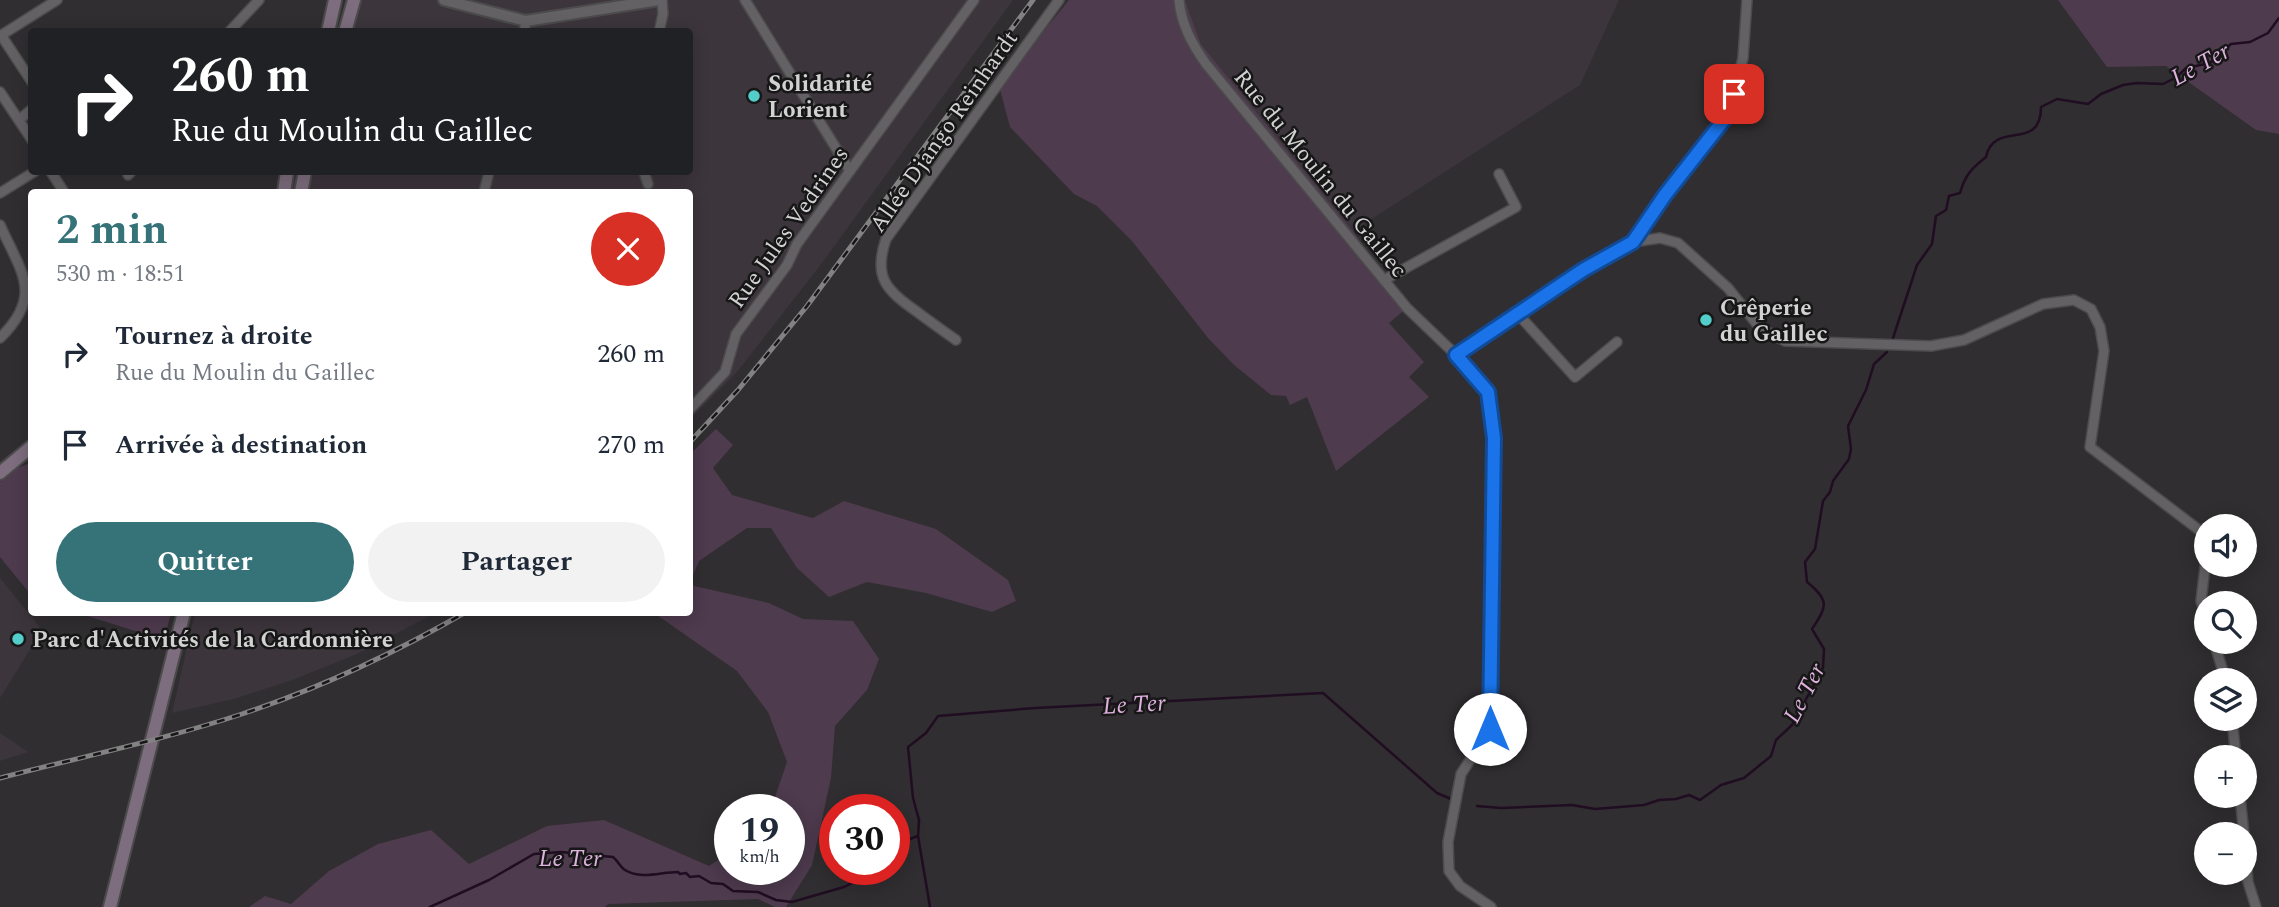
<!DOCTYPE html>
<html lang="fr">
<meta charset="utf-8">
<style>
body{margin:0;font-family:Spectral,serif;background:#f2f2f3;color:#1f2937;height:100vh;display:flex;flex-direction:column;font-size:26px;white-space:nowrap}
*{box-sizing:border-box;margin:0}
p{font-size:23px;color:#747a83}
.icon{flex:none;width:38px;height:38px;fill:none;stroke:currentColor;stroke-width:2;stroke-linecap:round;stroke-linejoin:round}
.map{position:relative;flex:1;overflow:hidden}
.drawer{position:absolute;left:28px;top:189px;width:665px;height:427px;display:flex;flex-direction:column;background:#fff;border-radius:7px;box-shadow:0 4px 18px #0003}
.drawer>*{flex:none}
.hud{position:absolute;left:28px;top:28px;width:665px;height:147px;border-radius:7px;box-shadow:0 4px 18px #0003;background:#202124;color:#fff;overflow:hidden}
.fabs{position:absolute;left:2194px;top:514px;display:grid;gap:14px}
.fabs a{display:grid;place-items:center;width:63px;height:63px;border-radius:50%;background:#fff;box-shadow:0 4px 18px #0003;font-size:35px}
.speed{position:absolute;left:714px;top:794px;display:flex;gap:14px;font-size:35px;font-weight:700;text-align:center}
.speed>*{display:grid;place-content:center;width:91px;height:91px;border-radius:50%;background:#fff;box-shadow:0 4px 18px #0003;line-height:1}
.speed small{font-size:18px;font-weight:400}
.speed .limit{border:10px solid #d22;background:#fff;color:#111}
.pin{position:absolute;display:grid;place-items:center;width:60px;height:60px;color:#fff;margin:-30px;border-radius:14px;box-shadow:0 4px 10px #0006}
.me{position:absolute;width:77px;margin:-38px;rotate:0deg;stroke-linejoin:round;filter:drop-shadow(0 0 5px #0008)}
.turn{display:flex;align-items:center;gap:24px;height:147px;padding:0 28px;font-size:32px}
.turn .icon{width:91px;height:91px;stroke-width:2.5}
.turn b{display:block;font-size:49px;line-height:60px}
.round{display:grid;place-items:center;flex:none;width:74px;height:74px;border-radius:37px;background:#f2f2f3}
.headline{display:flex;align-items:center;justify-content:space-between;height:119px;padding:0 28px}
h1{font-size:42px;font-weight:700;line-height:52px;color:#367379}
.action{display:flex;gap:14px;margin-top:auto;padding:14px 28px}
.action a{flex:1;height:80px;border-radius:42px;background:#367379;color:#fff;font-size:28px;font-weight:700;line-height:80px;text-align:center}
.action a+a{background:#f2f2f3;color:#1f2937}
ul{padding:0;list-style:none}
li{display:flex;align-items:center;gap:21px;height:91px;padding:0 28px}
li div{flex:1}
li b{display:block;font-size:26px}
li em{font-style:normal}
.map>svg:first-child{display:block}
</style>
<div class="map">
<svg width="2279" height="907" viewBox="0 0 2279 907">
<rect width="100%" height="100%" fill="#302e30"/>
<!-- built -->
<g fill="#3c353c">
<polygon points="349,0 1013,0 822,263 737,372 690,419 690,192 280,192 288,172 690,172 690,32 341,31"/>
<polygon points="1185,0 1619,0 1580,85 1353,231 1201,44"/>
<polygon points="0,578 42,630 0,698"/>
<polygon points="195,613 195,612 435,613 357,654 295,679 234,699 172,713"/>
<polygon points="0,733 12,741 28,752 0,761"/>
</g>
<!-- green -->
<g fill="#4e3b4e">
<polygon points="1069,0 1185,0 1201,44 1353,231 1407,308 1389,323 1424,362 1409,377 1429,397 1336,471 1307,397 1290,405 1286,396 1271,395 1234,365 1208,338 1132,241 1097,206 1074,194 1010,127 999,86"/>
<polygon points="2058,0 2279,0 2279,134 2256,130 2166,66 2107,67"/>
<polygon points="716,429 733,445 713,468 732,495 813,518 844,501 936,529 1008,580 1016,601 992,612 926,593 867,582 829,597 797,568 771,528 747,528 699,561 690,582 690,454"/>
<polygon points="31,463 31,595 0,557 0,482 11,470"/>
<polygon points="690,585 769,603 803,619 853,621 879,659 867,690 835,726 831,778 812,865 786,907 775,907 758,899 608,904 605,907 249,907 265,896 291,904 329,871 378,844 431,830 469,864 547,826 604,820 709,866 730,852 730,870 789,870 789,810 766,810 773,803 787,762 768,712 737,671 654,613 690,612"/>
<polygon points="78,613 171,612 171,613 164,640"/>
</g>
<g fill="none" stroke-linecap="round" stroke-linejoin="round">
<!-- stream -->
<g stroke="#210d22" stroke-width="2.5">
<path d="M1892,341L1917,265L1932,244L1936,216L1946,210L1949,196L1960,193C1965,175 1972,168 1986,157C1994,119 2041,153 2041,107L2057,99L2088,104L2101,94L2123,85L2137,83L2163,84L2177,77L2186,68L2210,63L2231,44L2250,42L2268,33L2279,18"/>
<path d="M1477,806L1501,808L1572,805L1595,809L1644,805L1659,800L1676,799L1689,795L1700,800L1721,785L1744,778L1771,756L1776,740L1792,725L1823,668L1824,649L1812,629C1828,606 1829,600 1807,582L1805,562L1815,549L1823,501L1830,492L1833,481L1849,459L1851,449L1848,426L1866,390L1874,364L1887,352"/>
<polyline points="894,848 899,843 918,836"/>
<path d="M430,907L489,880L534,854L561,852L613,857C618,861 620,867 625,870C642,880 660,872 678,872L680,874L686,873L690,877L699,876L711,883L723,884L733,891L758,892L776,900L792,902L844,887L864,877L872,870"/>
<polyline points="930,907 918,836 919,820 913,798 908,747 926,733 938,716 1035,708 1323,693 1437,793 1451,799"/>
</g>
<defs>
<g id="minor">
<polyline points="745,0 850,171"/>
<path d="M1179,0C1181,24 1192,44 1206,64L1407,308L1456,355L1488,392L1494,438L1490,584V729L1461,774L1448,842L1449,871L1460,886L1491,907"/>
<polyline points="229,32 259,0"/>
<polyline points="524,32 526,21"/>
<polyline points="659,32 663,14 662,0"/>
<polyline points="1,35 32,82"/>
<polyline points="0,36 57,0"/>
<polyline points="0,92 32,140"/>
<polyline points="19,120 32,109"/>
<polyline points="51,172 64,192"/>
<polyline points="644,172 648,184"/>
<polyline points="128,175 131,172"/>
<polyline points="484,192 489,172"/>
<polyline points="0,193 34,172"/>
<path d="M0,225C21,272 44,295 0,338"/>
<polyline points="1633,242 1660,238 1678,243 1728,288 1760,328 1785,341 1931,346 1964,340 2043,304 2074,300 2091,309 2100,327 2104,351 2090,447 2203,533 2207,550 2201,601 2207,619"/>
<polyline points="1384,280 1516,207 1499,174"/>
<polyline points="1517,313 1575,377 1617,342"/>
<path d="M956,340C942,330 929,321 916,311C886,290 873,277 886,239L1059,0"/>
<polyline points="1456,355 1583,269 1633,242 1665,195 1723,121 1734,95 1743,58 1747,0"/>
<polyline points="690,409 725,372 736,334 787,265 797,244 974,0"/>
<polyline points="2214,642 2226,681"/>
<polyline points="2232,719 2236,758"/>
<polyline points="2240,796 2244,835"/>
<polyline points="2245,842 2248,882 2256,907"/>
</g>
<polyline id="tertiary" points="444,0 526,21 659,0"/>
<g id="secondary">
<polyline points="328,32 335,0"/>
<polyline points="345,32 354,0"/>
<polyline points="284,192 287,172"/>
<polyline points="301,192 305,172"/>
<polyline points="0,473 32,446"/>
<polyline points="110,907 184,612"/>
</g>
</defs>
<!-- minor casing -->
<use href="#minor" stroke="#4c4b4c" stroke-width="12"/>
<!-- tertiary casing -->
<use href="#tertiary" stroke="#4c4b4c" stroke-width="14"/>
<!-- secondary casing -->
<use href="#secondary" stroke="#4c4b4c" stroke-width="16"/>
<!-- minor -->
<use href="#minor" stroke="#636163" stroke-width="9"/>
<!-- tertiary -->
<use href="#tertiary" stroke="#636163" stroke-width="10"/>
<!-- secondary -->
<use href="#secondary" stroke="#7d6d7e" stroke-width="12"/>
<defs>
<g id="rail">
<polyline points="690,442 738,390 807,306 1033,0"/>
<path d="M0,778C81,757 163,740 242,714C320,688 395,653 466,612"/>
</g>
</defs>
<!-- rail casing -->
<use href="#rail" stroke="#838283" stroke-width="5"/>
<!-- rail -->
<use href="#rail" stroke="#171717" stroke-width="2.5" stroke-dasharray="8" stroke-linecap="butt"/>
</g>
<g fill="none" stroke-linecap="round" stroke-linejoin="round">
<defs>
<polyline id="route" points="1490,729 1494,438 1488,392 1456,355 1583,270 1633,242 1665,195 1723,121 1734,94"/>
</defs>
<!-- route casing -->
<use href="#route" stroke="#114b97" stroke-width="18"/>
<!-- route -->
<use href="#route" stroke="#1a73e8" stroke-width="12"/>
</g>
<!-- markers -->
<g fill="#53cdc9" stroke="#171717" stroke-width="2.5">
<circle cx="754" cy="96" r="7"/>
<circle cx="1706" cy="320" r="7"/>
<circle cx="18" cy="639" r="7"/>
</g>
<g text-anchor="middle" stroke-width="5" stroke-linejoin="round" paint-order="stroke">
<!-- poi labels -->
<g font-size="23" font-weight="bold" fill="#d3d2d3" stroke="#171717" text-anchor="start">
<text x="768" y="91">Solidarité<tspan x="768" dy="26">Lorient</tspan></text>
<text x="1720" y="315">Crêperie<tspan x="1720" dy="26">du Gaillec</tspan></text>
<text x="32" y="647">Parc d'Activités de la Cardonnière</text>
</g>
<!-- street labels -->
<g font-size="23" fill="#d3d2d3" stroke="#171717">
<text transform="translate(943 131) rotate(-55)" y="8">Allée Django Reinhardt</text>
<text transform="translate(1321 173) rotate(51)" y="8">Rue du Moulin du Gaillec</text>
<text transform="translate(788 227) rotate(-55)" y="8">Rue Jules Vedrines</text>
</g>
<!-- water labels -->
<g font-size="24" font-style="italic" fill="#deb1de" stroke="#171717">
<text transform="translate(2200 64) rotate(-29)" y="8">Le Ter</text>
<text transform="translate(1804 693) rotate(-63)" y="8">Le Ter</text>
<text transform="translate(1134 704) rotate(-3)" y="8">Le Ter</text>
<text x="570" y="866">Le Ter</text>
</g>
</g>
</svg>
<div class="fabs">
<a><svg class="icon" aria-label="sound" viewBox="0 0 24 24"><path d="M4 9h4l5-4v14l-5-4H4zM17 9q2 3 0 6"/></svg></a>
<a><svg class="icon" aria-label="search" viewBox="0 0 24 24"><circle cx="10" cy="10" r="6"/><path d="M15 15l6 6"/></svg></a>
<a><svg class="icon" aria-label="layers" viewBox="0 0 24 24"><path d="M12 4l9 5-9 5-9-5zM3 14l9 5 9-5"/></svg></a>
<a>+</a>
<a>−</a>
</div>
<div class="speed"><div>19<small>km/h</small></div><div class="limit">30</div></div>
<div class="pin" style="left:1734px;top:94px;background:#d93025"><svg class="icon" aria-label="arrive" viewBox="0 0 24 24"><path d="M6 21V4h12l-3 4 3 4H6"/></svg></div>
<svg class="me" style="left:1490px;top:729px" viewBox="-20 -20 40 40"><circle r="19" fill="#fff"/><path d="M0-13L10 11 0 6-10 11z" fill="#1a73e8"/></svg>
<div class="hud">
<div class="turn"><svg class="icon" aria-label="right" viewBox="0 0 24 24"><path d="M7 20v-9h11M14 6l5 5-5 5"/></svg><div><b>260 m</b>Rue du Moulin du Gaillec</div></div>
</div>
<section class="drawer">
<div class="headline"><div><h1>2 min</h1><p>530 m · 18:51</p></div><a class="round" style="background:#d93025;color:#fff"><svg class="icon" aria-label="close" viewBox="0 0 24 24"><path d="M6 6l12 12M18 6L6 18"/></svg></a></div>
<ul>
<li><svg class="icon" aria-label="right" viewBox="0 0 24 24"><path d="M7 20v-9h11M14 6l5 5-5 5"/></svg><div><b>Tournez à droite</b><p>Rue du Moulin du Gaillec</p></div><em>260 m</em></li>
<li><svg class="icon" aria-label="arrive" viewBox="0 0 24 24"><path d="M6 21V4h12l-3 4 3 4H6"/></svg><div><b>Arrivée à destination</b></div><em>270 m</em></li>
</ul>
<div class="action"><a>Quitter</a><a>Partager</a></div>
</section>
</div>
